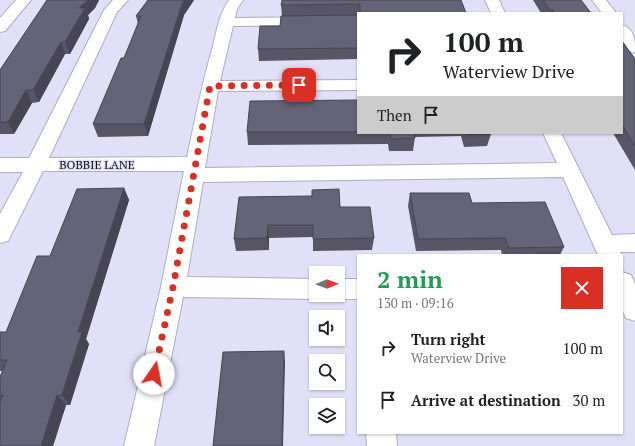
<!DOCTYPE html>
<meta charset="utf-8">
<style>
body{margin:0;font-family:"PT Serif",serif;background:#f2f2f2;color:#202124;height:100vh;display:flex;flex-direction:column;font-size:15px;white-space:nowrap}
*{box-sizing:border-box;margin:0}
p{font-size:13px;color:#757577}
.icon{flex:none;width:22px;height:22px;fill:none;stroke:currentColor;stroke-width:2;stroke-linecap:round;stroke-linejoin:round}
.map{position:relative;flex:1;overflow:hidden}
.side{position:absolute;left:357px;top:254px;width:266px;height:180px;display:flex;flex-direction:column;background:#fff;border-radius:0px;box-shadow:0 1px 3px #0004}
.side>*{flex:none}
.hud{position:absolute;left:357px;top:12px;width:266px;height:122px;border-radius:0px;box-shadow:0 1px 3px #0004;background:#fff;color:#202124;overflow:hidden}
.needle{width:26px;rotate:89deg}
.controls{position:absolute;left:309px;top:266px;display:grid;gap:8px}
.controls a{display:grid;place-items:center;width:36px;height:36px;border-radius:0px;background:#fff;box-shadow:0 1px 3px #0004;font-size:20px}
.pin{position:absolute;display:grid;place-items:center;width:34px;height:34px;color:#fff;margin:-17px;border-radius:8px;box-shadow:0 2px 6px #0006}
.me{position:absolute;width:44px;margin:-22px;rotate:12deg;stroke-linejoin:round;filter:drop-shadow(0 0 3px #0008)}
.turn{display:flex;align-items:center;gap:14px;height:84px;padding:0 20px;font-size:18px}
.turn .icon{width:52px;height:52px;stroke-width:2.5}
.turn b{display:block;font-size:28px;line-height:34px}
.then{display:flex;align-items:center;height:38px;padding:0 20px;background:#0003;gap:8px;font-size:15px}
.round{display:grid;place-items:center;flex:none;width:42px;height:42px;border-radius:0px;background:#f2f2f2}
.overview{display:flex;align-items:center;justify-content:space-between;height:68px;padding:0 20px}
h1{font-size:24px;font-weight:700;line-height:30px;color:#1e9e55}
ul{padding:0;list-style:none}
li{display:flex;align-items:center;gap:12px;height:52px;padding:0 20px}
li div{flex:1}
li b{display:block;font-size:15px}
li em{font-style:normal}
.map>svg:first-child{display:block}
</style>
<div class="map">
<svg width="635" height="446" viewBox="0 0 635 446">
<rect width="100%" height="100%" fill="#e2e0f7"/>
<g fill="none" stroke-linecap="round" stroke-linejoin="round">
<defs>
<g id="minor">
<polygon points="16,0 31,0 5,31 0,32 0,18"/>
<path d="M113,0H128L117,12L49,158L187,157C195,120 202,83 213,46C217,30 219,14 229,0H243L237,9L235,18L358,17V25L233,26L220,81L358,80V90L218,91L205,168L557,163L543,133H561L612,235L635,234V252H620L622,255H598L563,177L203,182L187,277L316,279V295H325L316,299L183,297L154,446H124L161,287L184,171H43L8,241L0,243V214L23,172H0V158H29L104,10Z"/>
<polygon points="485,0 499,0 505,13 491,13"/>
<polygon points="592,0 606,0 616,13 602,13"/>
<path d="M622,25C635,29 635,41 635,53L629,51L622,41Z"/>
<polygon points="622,272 631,275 635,284 635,321 626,318 622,309"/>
<polygon points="338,279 358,279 358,299 338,299 329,296 329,295 338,295"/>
<polygon points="366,433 396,433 397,446 367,446"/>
</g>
</defs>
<!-- minor casing -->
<use href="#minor" stroke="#aeadc3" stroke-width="2"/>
<!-- minor -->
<use href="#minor" fill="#fff" fill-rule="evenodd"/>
</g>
<!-- wall -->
<g fill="#575566">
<polygon points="47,0 99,0 95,8 88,15 89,19 70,54 65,54 39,102 32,103 14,134 0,134 0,70"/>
<polygon points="148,0 194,0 184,15 148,136 98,137 93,124 124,58 138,24 136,16"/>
<polygon points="461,0 466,13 358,13 358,59 259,61 258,49 280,26 282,16 281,5"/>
<polygon points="533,0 581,0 591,13 541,13"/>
<polygon points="622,41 635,59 635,170 613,133 622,133"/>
<polygon points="358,100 358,133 491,133 491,134 487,146 464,147 461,136 415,137 413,151 389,151 388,144 248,145 247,132"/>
<polygon points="124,188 129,200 86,339 89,344 70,405 66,405 53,446 0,446 0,377 2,371 0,371 0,332 6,332 50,256"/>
<polygon points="410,193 472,203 564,247 560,255 502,255 501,250 416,251 408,206"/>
<polygon points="239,197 340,207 374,238 372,250 313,251 313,237 269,238 269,250 236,251 234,239"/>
</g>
<!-- shaded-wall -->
<g fill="#474553">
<polygon points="88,0 99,0 95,8 88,15 89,19 70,54 65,42 79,8"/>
<polygon points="185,0 194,0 184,15 148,136 144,124 182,4"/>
<polygon points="61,42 65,54 39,102 33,90"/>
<polygon points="26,90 32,103 14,134 8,122"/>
<polygon points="124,188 129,200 86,339 89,344 70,405 62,395 78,332"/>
<polygon points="268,225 269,238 269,250 267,238"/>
<polygon points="284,351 285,362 283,446 282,446"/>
<polygon points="57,395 66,405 53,446 41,446"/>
</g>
<!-- building -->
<g fill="#656377" stroke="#474553">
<polygon points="47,0 88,0 79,8 85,8 65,42 61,42 33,90 26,90 8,122 0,122 0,70"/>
<polygon points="148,0 185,0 182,4 144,124 93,124 121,58 124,58 141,16 136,16"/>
<polygon points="282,0 461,0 466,13 360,13 360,6 359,4 281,5"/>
<polygon points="543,0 581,0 591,13 554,13 553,10 550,10"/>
<polygon points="358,15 358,48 258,49 260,26 280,26 281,16"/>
<polygon points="622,41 635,59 635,146 622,125"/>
<polygon points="358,100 358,132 247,132 250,101"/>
<polygon points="390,133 414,133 415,138 391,139"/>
<rect x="467" y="133" width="24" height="1"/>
<polygon points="124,188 78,332 82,332 62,395 57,395 41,446 0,446 0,402 3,395 0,395 0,377 7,360 0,360 0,332 6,332 37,256 50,256 77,189"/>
<polygon points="339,189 340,207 370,207 374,238 313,239 313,225 268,225 267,238 234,239 239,197 312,196 312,190"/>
<polygon points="410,193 469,193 472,203 545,202 564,247 509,248 505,238 418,239"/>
<polygon points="284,351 282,446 213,446 223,352"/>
</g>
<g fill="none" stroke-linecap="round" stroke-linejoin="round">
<!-- route -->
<polyline stroke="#d93025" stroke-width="7" stroke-dasharray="0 12.6" points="154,374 173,287 210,86 299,85"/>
</g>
<g text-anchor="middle" stroke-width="3" stroke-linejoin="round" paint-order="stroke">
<!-- street labels -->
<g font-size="12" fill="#0d0c13" stroke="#e2e0f7">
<text x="97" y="169">BOBBIE LANE</text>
</g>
</g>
</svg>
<div class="controls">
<a><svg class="needle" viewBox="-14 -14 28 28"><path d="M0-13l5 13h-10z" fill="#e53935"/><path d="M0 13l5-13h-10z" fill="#757577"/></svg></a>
<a><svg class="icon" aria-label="sound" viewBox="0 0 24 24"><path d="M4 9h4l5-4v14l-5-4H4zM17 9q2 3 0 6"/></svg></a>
<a><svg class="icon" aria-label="search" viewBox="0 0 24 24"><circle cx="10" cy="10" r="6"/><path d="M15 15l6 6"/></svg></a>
<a><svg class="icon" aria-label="layers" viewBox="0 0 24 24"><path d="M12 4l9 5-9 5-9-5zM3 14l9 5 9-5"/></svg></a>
</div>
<div class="pin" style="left:299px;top:85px;background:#d93025"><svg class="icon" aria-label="arrive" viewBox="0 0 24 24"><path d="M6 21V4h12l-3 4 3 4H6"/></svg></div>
<svg class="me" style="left:154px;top:374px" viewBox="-20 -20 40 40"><circle r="19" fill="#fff"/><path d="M0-13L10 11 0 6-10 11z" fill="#d93025"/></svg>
<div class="hud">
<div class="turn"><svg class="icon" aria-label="right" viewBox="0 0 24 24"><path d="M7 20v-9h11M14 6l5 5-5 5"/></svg><div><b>100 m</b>Waterview Drive</div></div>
<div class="then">Then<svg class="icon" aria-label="arrive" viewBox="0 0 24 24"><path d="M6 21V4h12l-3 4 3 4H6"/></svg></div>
</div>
<section class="side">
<div class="overview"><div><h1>2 min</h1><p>130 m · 09:16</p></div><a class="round" style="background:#d93025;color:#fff"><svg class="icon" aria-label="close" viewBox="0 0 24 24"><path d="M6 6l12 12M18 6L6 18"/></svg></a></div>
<ul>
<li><svg class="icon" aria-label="right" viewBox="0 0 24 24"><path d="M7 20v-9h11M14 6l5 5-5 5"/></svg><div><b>Turn right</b><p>Waterview Drive</p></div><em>100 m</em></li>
<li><svg class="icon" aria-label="arrive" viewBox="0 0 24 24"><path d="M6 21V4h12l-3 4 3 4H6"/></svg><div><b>Arrive at destination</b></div><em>30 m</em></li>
</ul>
</section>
</div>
